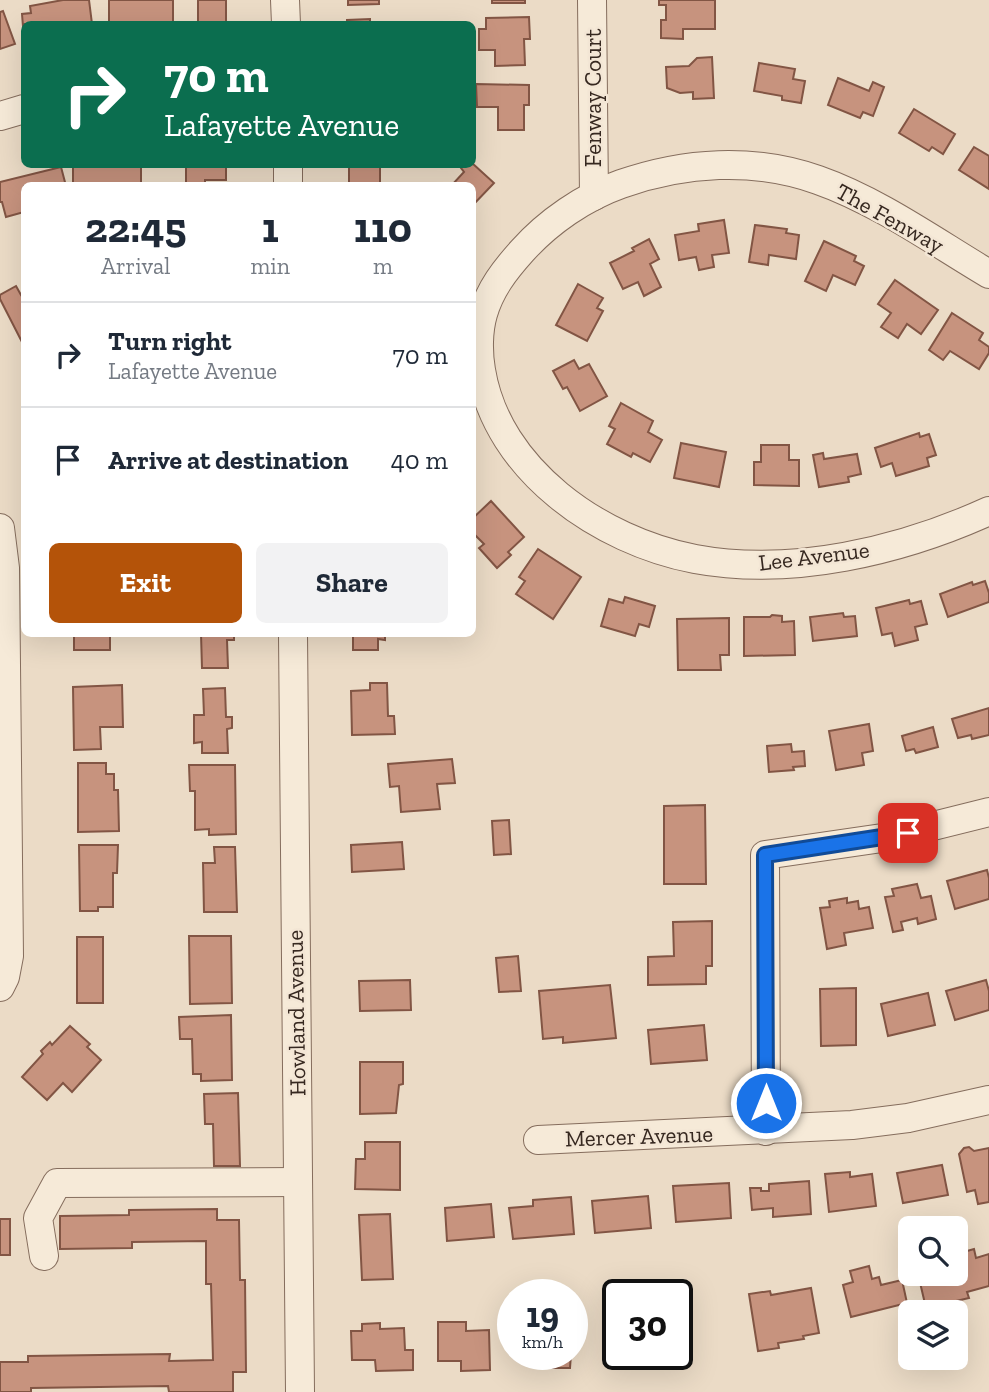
<!DOCTYPE html>
<style>
body{margin:0;font-family:"Zilla Slab",serif;background:#f2f2f3;color:#1f2937;height:100vh;display:flex;flex-direction:column;font-size:26px;white-space:nowrap}
*{box-sizing:border-box;margin:0}
p{font-size:23px;color:#747a83}
.icon{flex:none;width:38px;height:38px;fill:none;stroke:currentColor;stroke-width:2;stroke-linecap:round;stroke-linejoin:round}
.map{position:relative;flex:1;overflow:hidden}
.side{position:absolute;left:21px;top:182px;width:455px;height:455px;display:flex;flex-direction:column;background:#fff;border-radius:10px;box-shadow:0 7px 28px #0002}
.side>*{flex:none}
.banner{position:absolute;left:21px;top:21px;width:455px;height:147px;border-radius:10px;box-shadow:0 7px 28px #0002;background:#0b6e4f;color:#fff;overflow:hidden}
.buttons{position:absolute;left:898px;top:1216px;display:grid;gap:14px}
.buttons a{display:grid;place-items:center;width:70px;height:70px;border-radius:10px;background:#fff;box-shadow:0 7px 28px #0002;font-size:35px}
.speed{position:absolute;left:497px;top:1279px;display:flex;gap:14px;font-size:35px;font-weight:700;text-align:center}
.speed>*{display:grid;place-content:center;width:91px;height:91px;border-radius:50%;background:#fff;box-shadow:0 7px 28px #0002;line-height:1}
.speed small{font-size:18px;font-weight:400}
.speed .limit{border:4px solid #111;border-radius:10px;background:#fff;color:#111}
.pin{position:absolute;display:grid;place-items:center;width:60px;height:60px;color:#fff;margin:-30px;border-radius:14px;box-shadow:0 4px 10px #0006}
.me{position:absolute;width:77px;margin:-38px;rotate:0deg;stroke-linejoin:round;filter:drop-shadow(0 0 5px #0008)}
.turn{display:flex;align-items:center;gap:24px;height:147px;padding:0 28px;font-size:32px}
.turn .icon{width:91px;height:91px;stroke-width:2.5}
.turn b{display:block;font-size:49px;line-height:60px}
.eta{display:flex;justify-content:space-evenly;align-items:center;height:119px;text-align:center}
.eta b{font-size:42px;font-weight:700;line-height:49px}
.action{display:flex;gap:14px;margin-top:auto;padding:14px 28px}
.action a{flex:1;height:80px;border-radius:10px;background:#b45309;color:#fff;font-size:28px;font-weight:700;line-height:80px;text-align:center}
.action a+a{background:#f2f2f3;color:#1f2937}
ul{padding:0;list-style:none}
li{display:flex;align-items:center;gap:21px;height:105px;padding:0 28px;border-top:2px solid #e0e1e3}
li div{flex:1}
li b{display:block;font-size:26px}
li em{font-style:normal}
.map>svg:first-child{display:block}
</style>
<div class="map">
<svg width="989" height="1392" viewBox="0 0 989 1392">
<rect width="100%" height="100%" fill="#ebdbc6"/>
<!-- building -->
<g fill="#c7937e" stroke="#825544" stroke-width="2">
<polygon points="63,0 89,0 92,24 24,24 24,39 22,14 31,13 30,6"/>
<rect x="109" y="0" width="64" height="24"/>
<rect x="198" y="0" width="28" height="23"/>
<polygon points="348,0 379,0 379,4 348,5"/>
<rect x="492" y="0" width="33" height="3"/>
<polygon points="659,0 715,0 715,29 683,29 683,39 661,38 661,20 666,20 666,5 659,5"/>
<polygon points="3,11 15,44 0,49 0,12"/>
<polygon points="529,17 530,39 524,39 525,65 495,66 495,50 479,50 479,29 486,29 486,18"/>
<polygon points="370,19 370,24 347,24 347,20"/>
<polygon points="712,57 714,98 693,99 693,92 680,93 667,88 666,67 689,66 697,58"/>
<polygon points="759,63 795,69 793,79 805,81 801,103 782,100 782,96 754,91"/>
<polygon points="838,78 869,91 873,82 884,87 873,116 863,112 860,118 828,105"/>
<polygon points="476,84 529,85 529,105 524,105 524,130 498,130 498,107 477,107"/>
<polygon points="914,109 955,134 943,154 932,147 929,151 899,133"/>
<polygon points="974,147 989,156 989,189 959,170"/>
<polygon points="472,163 494,183 472,206 472,186 451,186 464,172 458,164"/>
<rect x="73" y="164" width="68" height="22"/>
<polygon points="170,164 226,164 226,180 205,180 205,186 186,186 186,167 170,167"/>
<rect x="349" y="164" width="31" height="22"/>
<polygon points="61,167 66,186 24,186 24,212 6,217 2,202 0,202 0,182"/>
<polygon points="724,220 729,253 712,255 714,267 699,270 696,257 679,260 675,235 699,231 698,224"/>
<polygon points="755,225 787,229 786,233 799,235 796,259 769,255 768,265 749,262"/>
<polygon points="649,239 659,259 650,264 661,287 644,296 638,282 623,289 610,263 634,251 632,248"/>
<polygon points="824,241 856,256 854,261 864,266 855,285 833,275 826,291 805,281"/>
<polygon points="895,280 938,310 921,334 907,324 898,338 881,327 891,313 878,304"/>
<polygon points="578,284 603,298 597,308 603,311 587,341 556,325"/>
<polygon points="16,286 21,295 24,293 24,340 22,342 0,299 0,295"/>
<polygon points="952,313 983,333 979,340 989,347 989,353 979,369 950,351 943,360 929,350"/>
<polygon points="574,360 579,369 589,364 607,396 580,411 567,387 563,389 553,371"/>
<polygon points="621,403 653,421 648,432 662,440 650,462 633,453 631,457 607,444 615,429 609,426"/>
<polygon points="919,433 920,437 929,434 936,455 927,458 929,466 896,476 892,463 881,467 875,448"/>
<polygon points="681,443 726,452 719,487 674,478"/>
<polygon points="761,445 789,445 789,460 799,460 799,486 754,485 754,462 761,462"/>
<polygon points="823,453 824,459 857,454 861,474 848,477 849,482 819,487 813,455"/>
<polygon points="491,501 524,537 508,552 511,555 497,568 479,548 484,544 472,532 472,519"/>
<polygon points="538,549 581,577 553,619 516,594 525,581 519,577"/>
<polygon points="985,581 989,593 989,602 948,617 940,594 972,582 973,585"/>
<polygon points="625,597 655,606 649,627 639,624 635,636 601,626 609,599 623,603"/>
<polygon points="909,600 910,604 921,601 927,624 915,627 918,640 895,646 892,633 882,635 876,608"/>
<polygon points="843,613 844,617 855,616 857,636 813,641 810,617"/>
<polygon points="772,615 782,616 782,622 794,621 795,655 744,656 744,617 770,617"/>
<polygon points="729,618 729,655 720,655 721,670 678,670 677,619"/>
<rect x="74" y="634" width="36" height="16"/>
<polygon points="201,634 234,634 234,640 227,640 228,668 202,668"/>
<polygon points="353,634 385,634 385,640 378,639 378,650 353,650"/>
<polygon points="370,683 387,683 388,716 394,716 395,734 352,735 351,691 370,690"/>
<polygon points="122,685 123,727 100,727 101,749 74,750 73,687"/>
<polygon points="225,688 226,717 232,717 232,728 227,729 228,753 202,753 202,742 194,743 194,715 204,715 203,689"/>
<polygon points="989,708 989,735 972,739 971,735 958,738 952,719"/>
<polygon points="869,724 873,751 862,753 864,765 836,770 829,731"/>
<polygon points="933,727 938,747 916,753 914,749 906,751 902,736"/>
<polygon points="791,744 792,752 804,751 805,766 793,767 794,770 769,772 767,746"/>
<polygon points="452,759 455,783 437,784 440,809 401,812 399,786 390,787 388,764"/>
<polygon points="78,763 106,763 106,774 114,774 114,790 118,790 119,831 78,832"/>
<polygon points="189,765 235,765 236,834 209,835 209,829 195,830 195,791 190,791"/>
<polygon points="705,805 706,884 664,884 664,806"/>
<polygon points="509,820 511,854 494,855 492,821"/>
<polygon points="402,842 404,869 352,872 351,845"/>
<polygon points="79,845 118,845 117,873 113,873 113,907 98,907 98,911 80,911"/>
<polygon points="214,847 235,847 237,912 204,912 203,863 215,863"/>
<polygon points="987,870 989,878 989,899 955,909 947,881"/>
<polygon points="917,884 921,898 931,896 936,919 918,924 917,918 901,922 903,930 893,932 885,897 894,896 892,889"/>
<polygon points="847,898 847,903 858,901 859,909 869,907 873,928 844,933 846,945 827,949 820,908 830,907 829,901"/>
<polygon points="712,921 712,966 706,966 706,984 648,985 648,957 674,956 673,922"/>
<polygon points="189,936 231,936 232,1003 190,1004"/>
<rect x="77" y="937" width="26" height="66"/>
<polygon points="518,956 521,991 499,992 496,958"/>
<polygon points="410,980 411,1010 360,1011 359,981"/>
<polygon points="986,980 989,991 989,1010 955,1020 946,991"/>
<polygon points="610,985 616,1038 563,1043 563,1037 543,1039 539,991"/>
<polygon points="856,988 856,1045 821,1046 820,989"/>
<polygon points="928,993 935,1025 888,1036 881,1004"/>
<polygon points="231,1015 232,1080 201,1081 201,1074 193,1074 192,1039 180,1039 179,1017"/>
<polygon points="704,1025 707,1060 651,1064 648,1030"/>
<polygon points="70,1026 90,1044 87,1047 101,1060 72,1092 63,1083 47,1100 22,1077 43,1054 41,1051 50,1042 52,1045"/>
<polygon points="360,1062 403,1062 403,1084 399,1085 396,1113 360,1114"/>
<polygon points="238,1093 240,1166 214,1166 213,1124 205,1124 204,1094"/>
<polygon points="365,1142 400,1142 400,1190 355,1189 356,1159 365,1159"/>
<polygon points="969,1147 974,1151 989,1148 989,1202 978,1204 975,1190 967,1192 959,1154 964,1148"/>
<polygon points="942,1165 948,1195 903,1203 897,1173"/>
<polygon points="850,1172 850,1177 872,1174 876,1206 829,1212 825,1174"/>
<polygon points="809,1181 811,1214 773,1217 773,1208 752,1210 750,1188 761,1188 761,1191 769,1191 769,1184"/>
<polygon points="729,1183 731,1218 676,1222 673,1186"/>
<polygon points="648,1196 651,1228 595,1233 592,1201"/>
<polygon points="571,1197 574,1234 513,1239 509,1208 533,1206 533,1200"/>
<polygon points="491,1204 494,1237 447,1241 445,1208"/>
<polygon points="217,1209 217,1220 239,1220 240,1280 245,1280 246,1372 233,1372 233,1392 169,1392 168,1386 31,1388 31,1392 0,1392 0,1362 28,1362 28,1356 170,1354 169,1361 213,1360 211,1284 206,1284 206,1241 132,1242 132,1248 60,1249 60,1216 129,1215 129,1210"/>
<polygon points="390,1214 393,1279 362,1280 359,1215"/>
<rect x="0" y="1219" width="10" height="36"/>
<polygon points="974,1249 976,1258 989,1254 989,1286 967,1292 969,1298 926,1308 918,1274 956,1274 956,1265 962,1263 960,1253"/>
<polygon points="869,1266 872,1279 879,1277 881,1285 902,1280 907,1303 851,1317 843,1285 853,1282 850,1271"/>
<polygon points="811,1288 819,1333 803,1336 804,1339 778,1343 779,1348 758,1351 749,1294 770,1291 771,1295"/>
<polygon points="677,1313 682,1352 677,1352"/>
<polygon points="618,1315 618,1354 636,1354 637,1360 611,1363 606,1317"/>
<polygon points="438,1322 466,1322 466,1331 489,1330 490,1370 461,1371 461,1361 438,1361"/>
<polygon points="380,1323 380,1329 404,1328 405,1350 413,1350 413,1370 376,1371 375,1360 352,1360 351,1331 362,1331 362,1324"/>
<polygon points="517,1354 571,1354 570,1368 540,1368 540,1357 517,1357"/>
</g>
<g fill="none" stroke-linecap="round" stroke-linejoin="round">
<defs>
<g id="minor">
<polyline points="285,0 286,24"/>
<polyline points="592,0 594,196"/>
<polyline points="0,116 24,109"/>
<polyline points="288,164 288,186"/>
<path d="M989,274C935,242 878,201 818,180C753,157 684,162 621,184C584,197 548,222 522,251C505,270 490,289 483,314C478,331 478,353 481,370C497,470 600,541 695,559C791,577 901,551 989,511"/>
<polyline points="0,528 5,568 9,956 5,977 0,987"/>
<polyline points="293,634 300,1392"/>
<polyline points="766,1131 765,855 889,837 989,812"/>
<polyline points="538,1140 852,1125 908,1118 989,1100"/>
<polyline points="44,1256 38,1218 57,1183 298,1182"/>
</g>
</defs>
<!-- minor casing -->
<use href="#minor" stroke="#856d5d" stroke-width="30"/>
<!-- minor -->
<use href="#minor" stroke="#f6ead8" stroke-width="28"/>
</g>
<g fill="none" stroke-linecap="round" stroke-linejoin="round">
<defs>
<polyline id="route" points="766,1103 765,855 908,833"/>
</defs>
<!-- route casing -->
<use href="#route" stroke="#114b97" stroke-width="18"/>
<!-- route -->
<use href="#route" stroke="#1a73e8" stroke-width="12"/>
</g>
<g text-anchor="middle" stroke-width="5" stroke-linejoin="round" paint-order="stroke">
<!-- street labels -->
<g font-size="23" fill="#362820" stroke="#f3e6d5">
<text transform="translate(593 98) rotate(-90)" y="8">Fenway Court</text>
<text transform="translate(890 218) rotate(29)" y="8">The Fenway</text>
<text transform="translate(814 556) rotate(-7)" y="8">Lee Avenue</text>
<text transform="translate(296 1013) rotate(-91)" y="8">Howland Avenue</text>
<text transform="translate(639 1136) rotate(-2)" y="8">Mercer Avenue</text>
</g>
</g>
</svg>
<div class="buttons">
<a><svg class="icon" aria-label="search" viewBox="0 0 24 24"><circle cx="10" cy="10" r="6"/><path d="M15 15l6 6"/></svg></a>
<a><svg class="icon" aria-label="layers" viewBox="0 0 24 24"><path d="M12 4l9 5-9 5-9-5zM3 14l9 5 9-5"/></svg></a>
</div>
<div class="speed"><div>19<small>km/h</small></div><div class="limit">30</div></div>
<div class="pin" style="left:908px;top:833px;background:#d93025"><svg class="icon" aria-label="arrive" viewBox="0 0 24 24"><path d="M6 21V4h12l-3 4 3 4H6"/></svg></div>
<svg class="me" style="left:766px;top:1103px" viewBox="-20 -20 40 40"><circle r="17" fill="#1a73e8" stroke="#fff" stroke-width="3"/><path d="M0-11L8 9 0 5-8 9z" fill="#fff"/></svg>
<div class="banner">
<div class="turn"><svg class="icon" aria-label="right" viewBox="0 0 24 24"><path d="M7 20v-9h11M14 6l5 5-5 5"/></svg><div><b>70 m</b>Lafayette Avenue</div></div>
</div>
<section class="side">
<div class="eta">
<div><b>22:45</b><p>Arrival</p></div>
<div><b>1</b><p>min</p></div>
<div><b>110</b><p>m</p></div>
</div>
<ul>
<li><svg class="icon" aria-label="right" viewBox="0 0 24 24"><path d="M7 20v-9h11M14 6l5 5-5 5"/></svg><div><b>Turn right</b><p>Lafayette Avenue</p></div><em>70 m</em></li>
<li><svg class="icon" aria-label="arrive" viewBox="0 0 24 24"><path d="M6 21V4h12l-3 4 3 4H6"/></svg><div><b>Arrive at destination</b></div><em>40 m</em></li>
</ul>
<div class="action"><a>Exit</a><a>Share</a></div>
</section>
</div>
